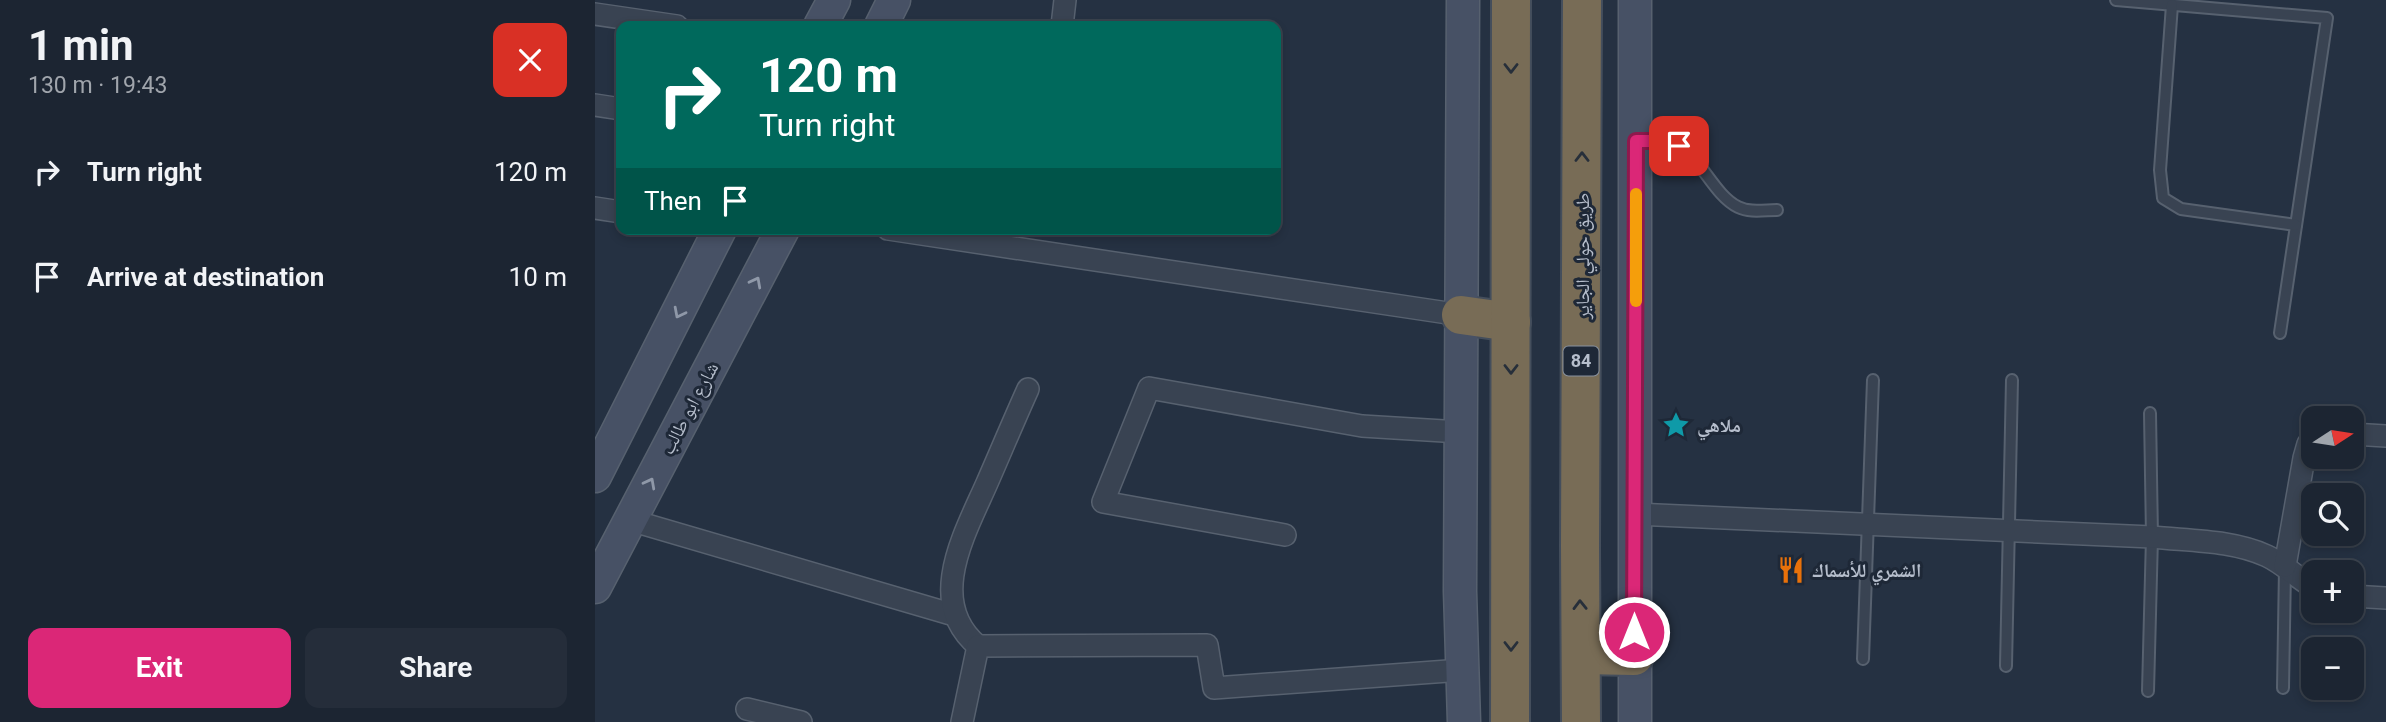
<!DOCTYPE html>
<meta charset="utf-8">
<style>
body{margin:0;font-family:Roboto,"Noto Naskh Arabic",sans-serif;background:#252d3a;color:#f1f3f6;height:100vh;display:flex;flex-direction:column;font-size:26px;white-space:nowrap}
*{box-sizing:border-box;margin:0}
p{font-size:23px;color:#a0a5ac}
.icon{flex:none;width:38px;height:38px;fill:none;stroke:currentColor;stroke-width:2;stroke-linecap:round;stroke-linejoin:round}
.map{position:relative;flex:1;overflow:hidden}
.drawer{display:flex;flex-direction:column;background:#1c2532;width:595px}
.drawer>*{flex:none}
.banner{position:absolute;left:21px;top:21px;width:665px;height:214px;border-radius:14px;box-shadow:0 4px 10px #0003,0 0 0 2px #3a424d;background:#00695c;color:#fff;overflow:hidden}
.needle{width:46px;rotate:78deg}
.fabs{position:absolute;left:1706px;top:406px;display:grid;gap:14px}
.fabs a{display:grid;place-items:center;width:63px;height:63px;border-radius:14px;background:#1c2532;box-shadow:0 4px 10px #0003,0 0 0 2px #3a424d;font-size:35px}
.pin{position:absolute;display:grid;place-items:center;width:60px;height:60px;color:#fff;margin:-30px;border-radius:14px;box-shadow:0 4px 10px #0006}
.me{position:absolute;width:77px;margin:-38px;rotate:0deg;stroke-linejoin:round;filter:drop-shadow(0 0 5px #0008)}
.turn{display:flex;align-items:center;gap:24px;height:147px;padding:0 28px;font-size:32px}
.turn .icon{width:91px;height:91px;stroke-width:2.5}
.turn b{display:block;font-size:49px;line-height:60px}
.then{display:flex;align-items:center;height:66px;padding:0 28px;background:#0003;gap:14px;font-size:26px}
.round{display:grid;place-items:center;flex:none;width:74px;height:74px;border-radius:14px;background:#252d3a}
.summary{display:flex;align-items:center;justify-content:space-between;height:119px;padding:0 28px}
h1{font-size:42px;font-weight:700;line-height:52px}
.primary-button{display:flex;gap:14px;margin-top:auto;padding:14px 28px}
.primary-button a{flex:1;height:80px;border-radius:14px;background:#db2777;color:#fff;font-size:28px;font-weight:700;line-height:80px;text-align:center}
.primary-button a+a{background:#252d3a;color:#f1f3f6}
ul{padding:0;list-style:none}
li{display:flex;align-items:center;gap:21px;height:105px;padding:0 28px}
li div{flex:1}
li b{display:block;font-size:26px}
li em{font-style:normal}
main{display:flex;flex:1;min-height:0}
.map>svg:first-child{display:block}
</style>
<main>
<section class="drawer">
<div class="summary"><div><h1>1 min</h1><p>130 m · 19:43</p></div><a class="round" style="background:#d93025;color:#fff"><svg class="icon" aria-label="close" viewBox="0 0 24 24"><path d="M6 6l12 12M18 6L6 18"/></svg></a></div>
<ul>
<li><svg class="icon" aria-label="right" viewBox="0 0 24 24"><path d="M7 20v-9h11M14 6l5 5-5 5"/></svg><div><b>Turn right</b></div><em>120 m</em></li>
<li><svg class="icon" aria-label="arrive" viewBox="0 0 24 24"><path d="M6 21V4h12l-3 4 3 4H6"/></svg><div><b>Arrive at destination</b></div><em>10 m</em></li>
</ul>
<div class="primary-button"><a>Exit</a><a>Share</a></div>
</section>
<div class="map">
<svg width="1791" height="722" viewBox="0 0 1791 722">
<rect width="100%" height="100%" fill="#253142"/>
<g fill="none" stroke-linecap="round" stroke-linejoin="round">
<defs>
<g id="lane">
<polyline points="1521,0 1732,18 1685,333"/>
<polyline points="1577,5 1565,170 1568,198 1586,209 1701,225"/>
<path d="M1044,141C1053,141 1063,139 1072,141C1102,146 1116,194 1143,207C1155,213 1169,210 1182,210"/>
<polyline points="1268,659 1278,380"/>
<polyline points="1411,666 1417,380"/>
<polyline points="1688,688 1690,568"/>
<polyline points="1553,691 1557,537 1555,413"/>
</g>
<g id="street">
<polyline points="0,14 82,26"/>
<polyline points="467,26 470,0"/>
<polyline points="0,105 26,109"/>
<polyline points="0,208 26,212"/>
<polyline points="293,229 866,315"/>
<polyline points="1757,434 1791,436"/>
<path d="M1040,514L1557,537C1595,541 1638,540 1672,556C1689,564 1702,578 1718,587"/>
<polyline points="35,520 359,615"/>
<polyline points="690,535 508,502 554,388 767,426 865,432"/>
<polyline points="1690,566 1709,458 1713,444 1718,438"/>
<polyline points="1757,596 1791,598"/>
<path d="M383,646C330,602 370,533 392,483C406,451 419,420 433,389"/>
<polyline points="152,709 206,722"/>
<polyline points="367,722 383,646 612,645 619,688 867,670"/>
</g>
<g id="secondary">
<polyline points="868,0 865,591 869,722"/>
<polyline points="225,26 239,0"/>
<polyline points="286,26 299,0"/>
<polyline points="0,476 125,229"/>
<polyline points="0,587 188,229"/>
<polyline points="1040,722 1040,0"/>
</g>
<g id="highway">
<polyline points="866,315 916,322"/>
<polyline points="986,655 1039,656"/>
<polyline points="915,722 916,0"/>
<polyline points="986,722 985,546 987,0"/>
</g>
</defs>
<!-- lane casing -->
<use href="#lane" stroke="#57616f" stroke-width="14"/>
<!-- street casing -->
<use href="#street" stroke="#57616f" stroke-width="24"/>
<!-- secondary casing -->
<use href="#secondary" stroke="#57616f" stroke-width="35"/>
<!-- highway casing -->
<use href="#highway" stroke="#444e5c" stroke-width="42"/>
<!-- lane -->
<use href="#lane" stroke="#394352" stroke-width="10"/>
<!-- street -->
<use href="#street" stroke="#394352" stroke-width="21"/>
<!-- secondary -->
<use href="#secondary" stroke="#475165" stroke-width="32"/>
<!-- highway -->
<use href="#highway" stroke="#786c56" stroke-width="38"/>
</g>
<!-- one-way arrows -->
<defs><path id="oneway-chevron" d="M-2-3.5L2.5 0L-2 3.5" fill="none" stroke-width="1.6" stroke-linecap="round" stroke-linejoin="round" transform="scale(1.75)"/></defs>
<g stroke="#272f3a">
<use href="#oneway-chevron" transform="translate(916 68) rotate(90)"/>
<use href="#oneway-chevron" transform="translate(987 157) rotate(-90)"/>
<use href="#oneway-chevron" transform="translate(916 369) rotate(90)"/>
<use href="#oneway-chevron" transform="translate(985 605) rotate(-91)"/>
<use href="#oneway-chevron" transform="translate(916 646) rotate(90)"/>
</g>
<g stroke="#8f98a8">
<use href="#oneway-chevron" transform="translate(161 282) rotate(-62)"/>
<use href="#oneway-chevron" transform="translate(84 313) rotate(117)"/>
<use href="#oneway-chevron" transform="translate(55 483) rotate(-62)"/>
</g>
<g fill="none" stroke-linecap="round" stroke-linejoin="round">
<defs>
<polyline id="route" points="1039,632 1041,141 1072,141 1084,146"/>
</defs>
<!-- route casing -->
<use href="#route" stroke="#8e194d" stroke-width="18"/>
<!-- route -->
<use href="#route" stroke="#db2777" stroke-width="12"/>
<!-- slow -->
<polyline stroke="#f59e0b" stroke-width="12" points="1041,301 1041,194"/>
</g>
<!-- icons -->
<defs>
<symbol id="sight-bare" viewBox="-9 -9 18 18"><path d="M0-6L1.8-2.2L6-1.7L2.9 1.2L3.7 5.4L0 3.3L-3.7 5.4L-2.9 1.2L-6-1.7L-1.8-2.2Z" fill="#0f9aa8" stroke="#1e2837" stroke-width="2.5" paint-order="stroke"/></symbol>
<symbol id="restaurant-bare" viewBox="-9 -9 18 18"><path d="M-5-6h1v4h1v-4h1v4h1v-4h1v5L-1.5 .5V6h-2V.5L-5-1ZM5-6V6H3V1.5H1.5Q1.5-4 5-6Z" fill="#e8710a" stroke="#1e2837" stroke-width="2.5" paint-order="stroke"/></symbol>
</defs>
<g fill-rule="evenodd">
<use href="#sight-bare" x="1062" y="406" width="38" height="38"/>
<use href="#restaurant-bare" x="1177" y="551" width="38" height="38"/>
</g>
<g text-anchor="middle" stroke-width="6" stroke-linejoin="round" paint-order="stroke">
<!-- shield labels -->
<rect fill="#1e2837" stroke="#88919f" stroke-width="2" x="968.5" y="346.5" width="35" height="29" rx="5"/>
<g font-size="18" font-weight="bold" fill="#b6becc">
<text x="986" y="367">84</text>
</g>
<!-- street labels -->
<g font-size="19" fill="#b6becc" stroke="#1e2837">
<text transform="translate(987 256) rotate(-90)" y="7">طريق حولي الجاير</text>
<text transform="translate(94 408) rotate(-62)" y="7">شارع ابو طالب</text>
</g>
<!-- poi labels -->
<g font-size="19" font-weight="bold" fill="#b6becc" stroke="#1e2837" text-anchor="start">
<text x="1102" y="432">ملاهي</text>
<text x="1217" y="577">الشمري للأسماك</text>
</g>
</g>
</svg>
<div class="fabs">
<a><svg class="needle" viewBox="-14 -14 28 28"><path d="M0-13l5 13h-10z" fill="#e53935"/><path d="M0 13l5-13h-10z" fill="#a0a5ac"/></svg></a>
<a><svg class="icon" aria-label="search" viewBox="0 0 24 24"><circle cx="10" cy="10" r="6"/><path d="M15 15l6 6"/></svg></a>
<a>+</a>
<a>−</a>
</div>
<div class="pin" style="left:1084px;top:146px;background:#d93025"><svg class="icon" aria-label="arrive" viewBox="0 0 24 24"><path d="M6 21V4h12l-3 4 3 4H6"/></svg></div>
<svg class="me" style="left:1039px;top:632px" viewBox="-20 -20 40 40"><circle r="17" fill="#db2777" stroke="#fff" stroke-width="3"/><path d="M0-11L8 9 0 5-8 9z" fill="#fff"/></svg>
<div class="banner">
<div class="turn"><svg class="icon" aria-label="right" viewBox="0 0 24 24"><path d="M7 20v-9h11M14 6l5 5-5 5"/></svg><div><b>120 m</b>Turn right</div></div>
<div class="then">Then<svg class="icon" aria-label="arrive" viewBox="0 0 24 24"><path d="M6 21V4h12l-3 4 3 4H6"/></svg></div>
</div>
</div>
</main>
